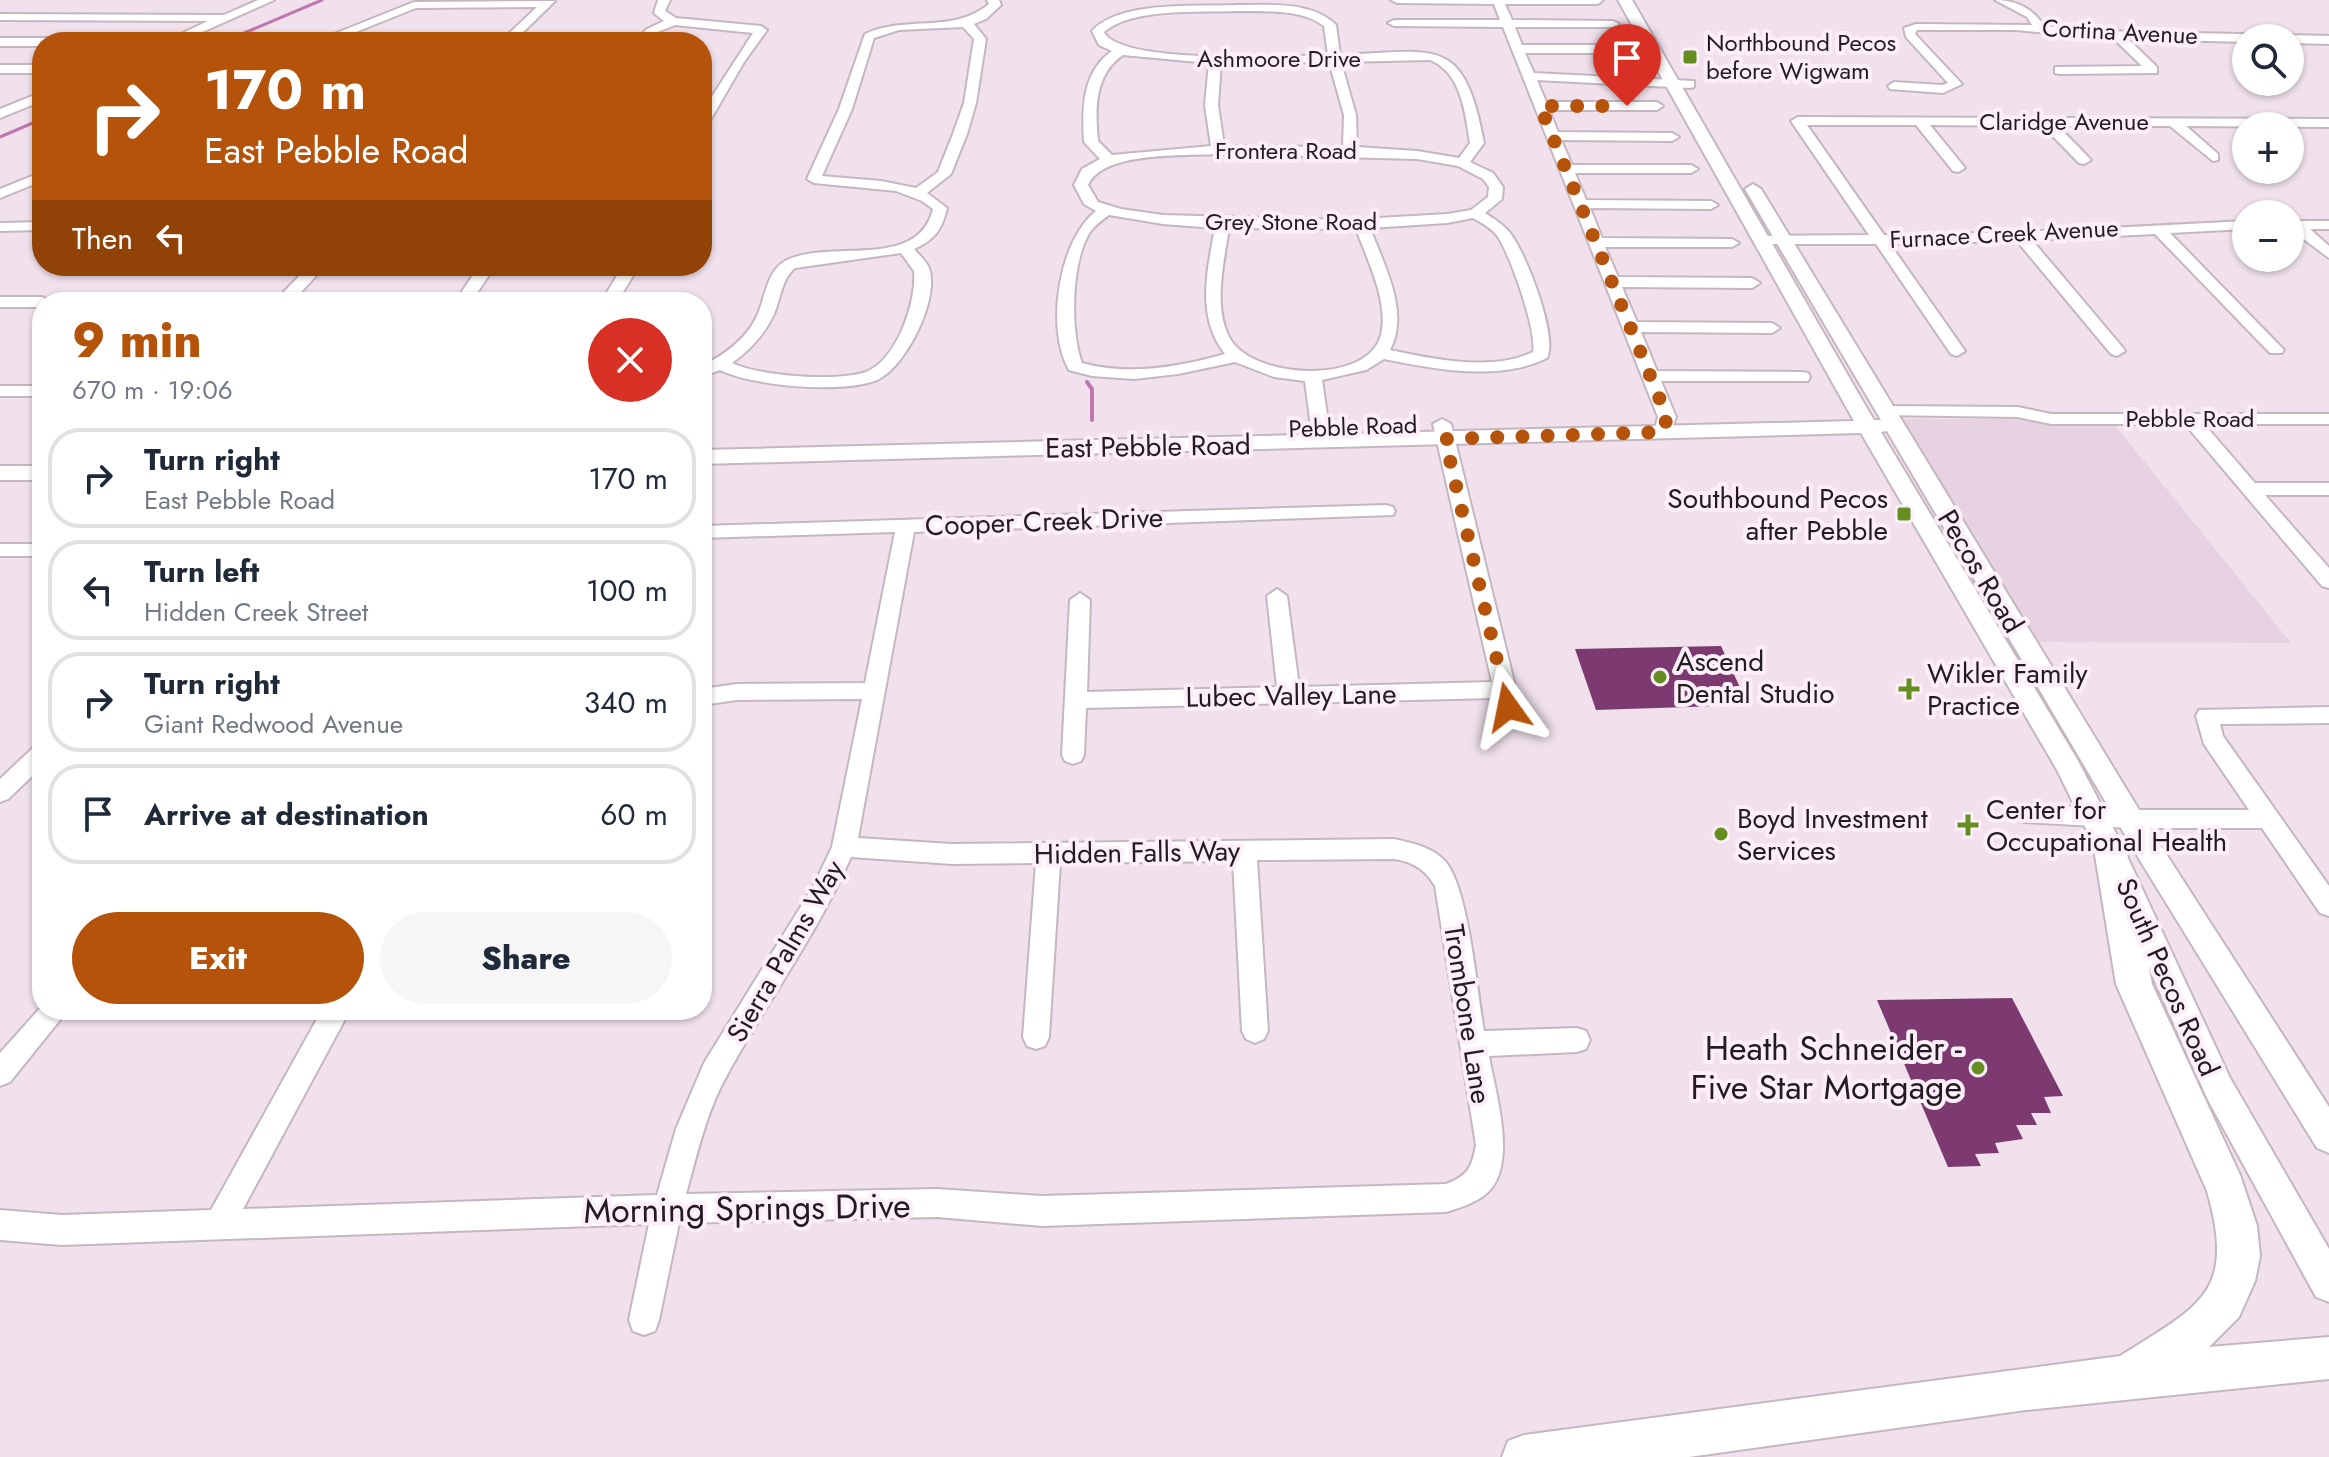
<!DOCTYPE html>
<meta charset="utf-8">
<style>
body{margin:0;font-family:Jost,sans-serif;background:#f6f6f7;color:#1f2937;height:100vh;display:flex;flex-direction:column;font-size:30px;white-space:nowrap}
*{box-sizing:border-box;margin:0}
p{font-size:26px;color:#747a83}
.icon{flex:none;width:44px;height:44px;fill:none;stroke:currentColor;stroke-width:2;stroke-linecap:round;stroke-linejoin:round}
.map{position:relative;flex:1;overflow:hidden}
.panel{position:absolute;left:32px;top:292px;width:680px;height:728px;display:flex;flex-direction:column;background:#fff;border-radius:32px;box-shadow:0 2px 6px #0004}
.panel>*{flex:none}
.guide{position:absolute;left:32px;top:32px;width:680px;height:244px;border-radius:32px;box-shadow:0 2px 6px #0004;background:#b45309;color:#fff;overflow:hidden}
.buttons{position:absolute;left:2232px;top:24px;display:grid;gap:16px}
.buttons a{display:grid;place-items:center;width:72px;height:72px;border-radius:50%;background:#fff;box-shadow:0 2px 6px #0004;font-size:40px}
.pin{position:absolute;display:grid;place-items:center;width:68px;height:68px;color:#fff;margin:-82px -34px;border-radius:50% 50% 50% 0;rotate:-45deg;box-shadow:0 0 8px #0007}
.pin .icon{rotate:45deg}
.me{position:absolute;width:88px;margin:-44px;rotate:348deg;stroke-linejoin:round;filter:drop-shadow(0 0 6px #0008)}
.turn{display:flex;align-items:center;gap:28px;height:168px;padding:0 40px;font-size:36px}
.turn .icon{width:104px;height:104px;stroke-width:2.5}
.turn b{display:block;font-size:56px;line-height:68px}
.then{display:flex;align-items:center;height:76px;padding:0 40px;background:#0003;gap:16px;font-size:30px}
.round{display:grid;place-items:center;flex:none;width:84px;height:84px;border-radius:42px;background:#f6f6f7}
.overview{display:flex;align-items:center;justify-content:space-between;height:136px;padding:0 40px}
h1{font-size:48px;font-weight:800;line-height:60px;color:#b45309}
.cta{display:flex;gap:16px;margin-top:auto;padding:16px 40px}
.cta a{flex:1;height:92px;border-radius:48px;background:#b45309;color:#fff;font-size:32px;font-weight:800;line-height:92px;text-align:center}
.cta a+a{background:#f6f6f7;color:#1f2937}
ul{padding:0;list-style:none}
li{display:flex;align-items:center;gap:24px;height:100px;margin:0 16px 12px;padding:0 24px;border:4px solid #e0e1e3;border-radius:32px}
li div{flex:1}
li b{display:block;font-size:30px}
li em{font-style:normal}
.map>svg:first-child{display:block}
</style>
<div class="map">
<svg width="2329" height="1457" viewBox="0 0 2329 1457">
<rect width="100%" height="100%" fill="#f0e1ec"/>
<!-- built -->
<polygon fill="#e7d2e2" points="1878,419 2110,419 2291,643 2015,642"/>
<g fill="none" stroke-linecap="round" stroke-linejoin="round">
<!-- stream-far1 -->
<g stroke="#c077b0" stroke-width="3">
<polyline points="223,42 322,0"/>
<polyline points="0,137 42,119"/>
</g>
<!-- stream -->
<polyline stroke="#c077b0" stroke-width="4" points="1087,382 1092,389 1092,420"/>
</g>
<!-- building -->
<g fill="#7d3a71">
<polygon points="1721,646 1748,705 1596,710 1575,649"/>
<polygon points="2012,998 2063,1096 2044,1097 2051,1113 2031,1113 2037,1125 2016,1125 2023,1139 1995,1143 1999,1153 1975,1154 1981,1166 1948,1167 1877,1000"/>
</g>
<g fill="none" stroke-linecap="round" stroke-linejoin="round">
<defs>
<g id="minor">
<polygon points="258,0 274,0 180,42 164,42 208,21 0,20 0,14 224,15"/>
<polygon points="658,0 670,0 665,11 676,18 761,26 767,30 744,62 707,126 702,127 702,112 753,33 675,25 655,33 647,42 634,42 647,29 664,21 654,13"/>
<path d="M987,0H999L1001,5L986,19L974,24L986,39L976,103L967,134L951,174L927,193L947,208C942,230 934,240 914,249C919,255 926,261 929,268C940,298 906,367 877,380C843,394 752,386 720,370L702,377V366C724,355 745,340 756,318C766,298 766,270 787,260C831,239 918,271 933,209L922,201L896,191L814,183L807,179L839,109L865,34C905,15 954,34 989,4ZM963,27L974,39L964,103L953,134L938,172L916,188L881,181L822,176L852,109L874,38L899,30ZM901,253L914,271C917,301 897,360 866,372C838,382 758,376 732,363C750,350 765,334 774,314C781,298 781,280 795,268Z"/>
<polygon points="1391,0 1603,0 1598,4 1505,4 1512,20 1613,21 1619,24 1613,27 1515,27 1522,45 1626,45 1632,49 1626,53 1525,53 1534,73 1694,81 1694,87 1690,88 1537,80 1546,102 1657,102 1663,106 1657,110 1549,110 1558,132 1672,133 1679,137 1672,141 1561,140 1572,165 1691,165 1698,169 1691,173 1575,173 1586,200 1711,201 1718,205 1711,209 1590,208 1602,238 1732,239 1739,243 1732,247 1605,247 1618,277 1752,278 1760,283 1752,288 1622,287 1637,322 1772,323 1780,328 1772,333 1641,332 1657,371 1802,372 1808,373 1810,377 1808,381 1661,381 1676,417 1669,436 1657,436 1654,432 1658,417 1503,27 1394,26 1388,23 1394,20 1500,20 1494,4 1397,3"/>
<path d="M1995,0C2017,0 2033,9 2044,26L2096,31L2329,36V44L2290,43V38H2246V42L2128,39L2157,67V73L2059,74L2055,73V67L2142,66L2114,39L2016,30H1917L1915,34L1962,84L1943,93L1890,89L1888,86L1894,82L1942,85L1948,83L1906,37L1904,28L1916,24L2032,25L2027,17Z"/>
<polygon points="555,1 513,42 500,42 537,7 416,8 331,42 314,42 414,2"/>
<path d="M1237,5C1269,5 1312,1 1336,25L1340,55C1436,51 1464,34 1484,143L1470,162L1493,173L1503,187L1502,199L1485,213C1494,219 1503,224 1510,233C1526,253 1558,336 1547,358C1499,382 1434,369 1384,359L1366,370L1322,380L1331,442L1322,447L1313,442L1305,381L1274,377L1235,362L1178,374L1134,379L1092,376L1069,370C1045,328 1059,240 1096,211L1084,204L1074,185L1082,169L1100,159L1084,142C1082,109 1082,72 1112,51L1099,45L1092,31C1121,0 1195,7 1237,5ZM1237,11C1266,12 1300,8 1324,26L1328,55C1290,56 1120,65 1104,32C1133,7 1199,13 1237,11ZM1123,55L1209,63L1205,105L1211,146L1112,155L1098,141C1095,109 1094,75 1123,55ZM1430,60C1462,73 1465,113 1470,143L1459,158L1417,151L1357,147L1356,115L1341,62ZM1329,62L1344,115L1343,147L1224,146L1218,105L1221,63ZM1218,154L1417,159L1458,166L1483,179L1489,187L1488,197L1471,210L1447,214L1344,220L1163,215L1121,209L1098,202L1088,185C1103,151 1185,156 1218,154ZM1109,215L1163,224L1215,228C1207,271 1196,317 1225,354C1180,367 1128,376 1082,363C1070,330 1071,263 1090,232C1095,225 1102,220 1109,215ZM1473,218C1482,223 1493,229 1498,237C1511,257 1537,331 1533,352C1493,372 1432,359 1390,350C1410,312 1384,265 1370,228L1447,223ZM1229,228L1356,229C1367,259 1389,302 1381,335C1368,386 1250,379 1229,337C1213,306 1224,261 1229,228Z"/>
<polygon points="0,38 140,38 146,42 42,42 42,46 0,46"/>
<rect x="0" y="65" width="42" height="8"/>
<polygon points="42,92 42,101 0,118 0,109"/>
<path d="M1798,117L2329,119V127L2186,126L2218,154V160L2213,161L2170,126H2058L2091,160L2084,164L2079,163L2043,126L1930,125L1965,168L1958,172L1953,171L1916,125H1807L1884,235C2006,234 2126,227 2246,221V229L2170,233L2284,350L2282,353H2270L2155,234L2032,240L2123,348L2125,351L2117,356L2111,354L2017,241L1890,244L1965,351L1957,356L1951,354L1876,244H1762L1755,240L1762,236L1869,235L1791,121Z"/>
<polygon points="42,172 42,181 0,198 0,189"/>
<polygon points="2290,221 2329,221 2329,229 2310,229 2329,246 2329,258 2290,229"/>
<polygon points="42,222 42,230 0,231 0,223"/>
<polygon points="309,266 325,266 292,302 51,302 59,297 281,295"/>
<polygon points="479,266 495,266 471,302 455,302"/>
<polygon points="623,266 639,266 617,302 601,302"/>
<polygon points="0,297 42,297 50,302 42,302 42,307 0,307"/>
<rect x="0" y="386" width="42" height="10"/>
<polygon points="1885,406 2018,407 2051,414 2329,414 2329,424 2204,424 2255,483 2329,483 2329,495 2265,495 2329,568 2329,588 2322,586 2185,424 2051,424 2018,417 1879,415 1876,411"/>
<polygon points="1442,419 1451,424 1516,690 1519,707 1516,713 1500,713 1495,698 1086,708 1084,755 1081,761 1073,764 1065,761 1062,755 1070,600 1080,593 1090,600 1087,692 1277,687 1267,596 1277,589 1287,596 1299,687 1492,682 1433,424"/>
<path d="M1386,505L1393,507L1395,511L1393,515L914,532L858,838L952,844L1394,839C1412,843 1432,847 1445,861C1469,889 1477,992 1484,1031L1577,1028L1586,1031L1590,1040L1586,1049L1577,1052L1489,1056C1495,1092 1519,1166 1486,1194C1475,1203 1459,1208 1446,1212L1042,1226L937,1217L679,1223L659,1320L655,1331L644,1335L633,1331L629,1320L649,1224L62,1245L0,1240V1210L62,1215L211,1210L322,1010H350L243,1209L657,1195L676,1129L704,1063L813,887L832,847L862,699L737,700L702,705V689L737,684L865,683L895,532L702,538V526ZM851,857L952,864L1036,863L1023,1037L1027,1046L1036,1049L1045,1046L1049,1037L1060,863L1233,861L1242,1031L1246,1039L1255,1043L1264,1039L1268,1031L1257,860L1394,859C1413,862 1425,869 1435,886L1476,1145C1472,1167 1468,1176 1446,1184L1042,1196L937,1189L686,1194C697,1155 706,1113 726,1077C766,1003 817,935 851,857Z"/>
<rect x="0" y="544" width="42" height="12"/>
<polygon points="2329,707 2329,723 2220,724 2223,736 2329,886 2329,916 2320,913 2262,828 2130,828 2025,822 2017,820 2013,813 2017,806 2025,804 2130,810 2249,810 2204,744 2196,716 2199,710"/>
<polygon points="42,744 42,767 8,799 0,802 0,779 34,747"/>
<polygon points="42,1006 42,1010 68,1010 10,1082 0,1086 0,1053"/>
</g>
<g id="major">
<polygon points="1618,0 1632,0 1869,412 1874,420 1881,420 1745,189 1753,184 1761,189 2161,846 2329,1107 2329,1153 2317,1148 2141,862 1887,431 1881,432 2077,759 2120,841 2230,1078 2329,1249 2329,1302 2316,1297 2208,1100 2096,849 2057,770 1861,433 702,464 702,450 1854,421"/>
<rect x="0" y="466" width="42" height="14"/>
</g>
<path id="highway" d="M2110,836L2121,840L2126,849L2152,984L2240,1175L2257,1226L2260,1256L2255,1281L2239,1317L2209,1347L2329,1337V1379L2026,1410L1689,1457H1502L1508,1441L1524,1435L2120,1356C2201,1305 2236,1293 2207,1191L2116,984L2094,849L2099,840Z"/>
</defs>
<!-- minor casing -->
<use href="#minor" stroke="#c5b7c1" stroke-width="4"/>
<!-- major casing -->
<use href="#major" stroke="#c5b7c1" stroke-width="4"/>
<!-- highway casing -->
<use href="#highway" stroke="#c5b7c1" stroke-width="4"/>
<!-- minor -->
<use href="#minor" fill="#fff" fill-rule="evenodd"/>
<!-- major -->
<use href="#major" fill="#fff" fill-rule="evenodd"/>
<!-- highway -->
<use href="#highway" fill="#fff" fill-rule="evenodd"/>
</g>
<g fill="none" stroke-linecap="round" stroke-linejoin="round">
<!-- route -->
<polyline stroke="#b45309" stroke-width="14" stroke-dasharray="0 25.2" points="1508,707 1445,439 1663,432 1667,417 1540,106 1627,106"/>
</g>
<!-- markers -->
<g fill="#648f20" stroke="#fdeef9" stroke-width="3">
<rect x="1682" y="49" width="16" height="16" rx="4"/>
<rect x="1896" y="506" width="16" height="16" rx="4"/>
<circle cx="1660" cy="677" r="8"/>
<path d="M1905 677h8v8h8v8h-8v8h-8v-8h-8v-8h8z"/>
<path d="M1964 813h8v8h8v8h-8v8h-8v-8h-8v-8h8z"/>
<circle cx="1721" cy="834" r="8"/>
<circle cx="1978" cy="1068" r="8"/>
</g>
<g text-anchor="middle" stroke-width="8" stroke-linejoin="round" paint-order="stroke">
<!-- far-street labels -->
<g font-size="24" fill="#221c20" stroke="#fdeef9">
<text transform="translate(2120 32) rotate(3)" y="8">Cortina Avenue</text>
<text x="1279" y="67">Ashmoore Drive</text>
<text x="2064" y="130">Claridge Avenue</text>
<text x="1286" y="159">Frontera Road</text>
<text x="1291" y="230">Grey Stone Road</text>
<text transform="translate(2004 234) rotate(-3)" y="8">Furnace Creek Avenue</text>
<text x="2190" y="427">Pebble Road</text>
<text transform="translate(1353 427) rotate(-2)" y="8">Pebble Road</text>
</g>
<!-- far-poi labels -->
<g font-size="24" fill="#221c20" stroke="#fdeef9" text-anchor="start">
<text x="1706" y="51">Northbound Pecos<tspan x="1706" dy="28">before Wigwam</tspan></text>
</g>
<!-- street labels -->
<g font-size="28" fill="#221c20" stroke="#fdeef9">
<text transform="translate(1148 446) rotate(-1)" y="10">East Pebble Road</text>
<text transform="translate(1044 521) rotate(-2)" y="10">Cooper Creek Drive</text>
<text transform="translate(1981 571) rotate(59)" y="10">Pecos Road</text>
<text transform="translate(1291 695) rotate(-1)" y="10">Lubec Valley Lane</text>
<text transform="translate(1137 852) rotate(-1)" y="10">Hidden Falls Way</text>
<text transform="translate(785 951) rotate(-60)" y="10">Sierra Palms Way</text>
<text transform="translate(2168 977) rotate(66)" y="10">South Pecos Road</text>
<text transform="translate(1468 1014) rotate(81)" y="10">Trombone Lane</text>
</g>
<!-- poi labels -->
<g font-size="28" fill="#221c20" stroke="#fdeef9" text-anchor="start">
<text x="1888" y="508" text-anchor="end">Southbound Pecos<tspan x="1888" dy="32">after Pebble</tspan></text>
<text x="1676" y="671">Ascend<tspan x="1676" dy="32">Dental Studio</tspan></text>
<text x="1927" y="683">Wikler Family<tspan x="1927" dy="32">Practice</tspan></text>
<text x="1986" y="819">Center for<tspan x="1986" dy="32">Occupational Health</tspan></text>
<text x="1737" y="828">Boyd Investment<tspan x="1737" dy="32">Services</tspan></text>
</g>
<!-- near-poi labels -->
<g font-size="34" fill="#221c20" stroke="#fdeef9" text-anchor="end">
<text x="1962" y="1060">Heath Schneider -<tspan x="1962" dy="39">Five Star Mortgage</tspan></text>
</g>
<!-- near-street labels -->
<g font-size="34" fill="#221c20" stroke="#fdeef9">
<text transform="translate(747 1208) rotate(-1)" y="12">Morning Springs Drive</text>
</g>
</g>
</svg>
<div class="buttons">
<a><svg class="icon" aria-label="search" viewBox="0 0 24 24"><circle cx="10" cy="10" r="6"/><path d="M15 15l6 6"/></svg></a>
<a>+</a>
<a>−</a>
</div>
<div class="pin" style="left:1627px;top:106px;background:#d93025"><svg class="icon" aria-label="arrive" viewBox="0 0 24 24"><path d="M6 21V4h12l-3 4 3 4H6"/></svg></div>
<svg class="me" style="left:1508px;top:707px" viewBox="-20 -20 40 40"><path d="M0-17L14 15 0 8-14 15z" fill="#b45309" stroke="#fff" stroke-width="4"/></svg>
<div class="guide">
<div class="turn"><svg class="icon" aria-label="right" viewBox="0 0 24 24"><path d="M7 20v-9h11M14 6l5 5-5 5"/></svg><div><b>170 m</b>East Pebble Road</div></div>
<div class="then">Then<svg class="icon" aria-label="left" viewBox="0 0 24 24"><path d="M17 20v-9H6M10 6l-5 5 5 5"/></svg></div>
</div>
<section class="panel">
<div class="overview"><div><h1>9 min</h1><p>670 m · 19:06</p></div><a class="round" style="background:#d93025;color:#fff"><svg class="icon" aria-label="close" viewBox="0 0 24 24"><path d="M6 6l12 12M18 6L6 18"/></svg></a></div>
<ul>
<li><svg class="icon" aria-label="right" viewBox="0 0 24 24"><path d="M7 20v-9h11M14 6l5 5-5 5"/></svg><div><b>Turn right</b><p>East Pebble Road</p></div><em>170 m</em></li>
<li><svg class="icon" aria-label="left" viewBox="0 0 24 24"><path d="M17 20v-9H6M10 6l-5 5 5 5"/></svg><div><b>Turn left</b><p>Hidden Creek Street</p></div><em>100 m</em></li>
<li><svg class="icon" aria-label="right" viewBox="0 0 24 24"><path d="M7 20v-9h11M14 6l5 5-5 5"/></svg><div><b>Turn right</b><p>Giant Redwood Avenue</p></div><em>340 m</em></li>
<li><svg class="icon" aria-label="arrive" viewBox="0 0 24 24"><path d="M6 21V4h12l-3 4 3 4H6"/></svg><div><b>Arrive at destination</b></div><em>60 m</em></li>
</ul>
<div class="cta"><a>Exit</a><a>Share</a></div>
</section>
</div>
